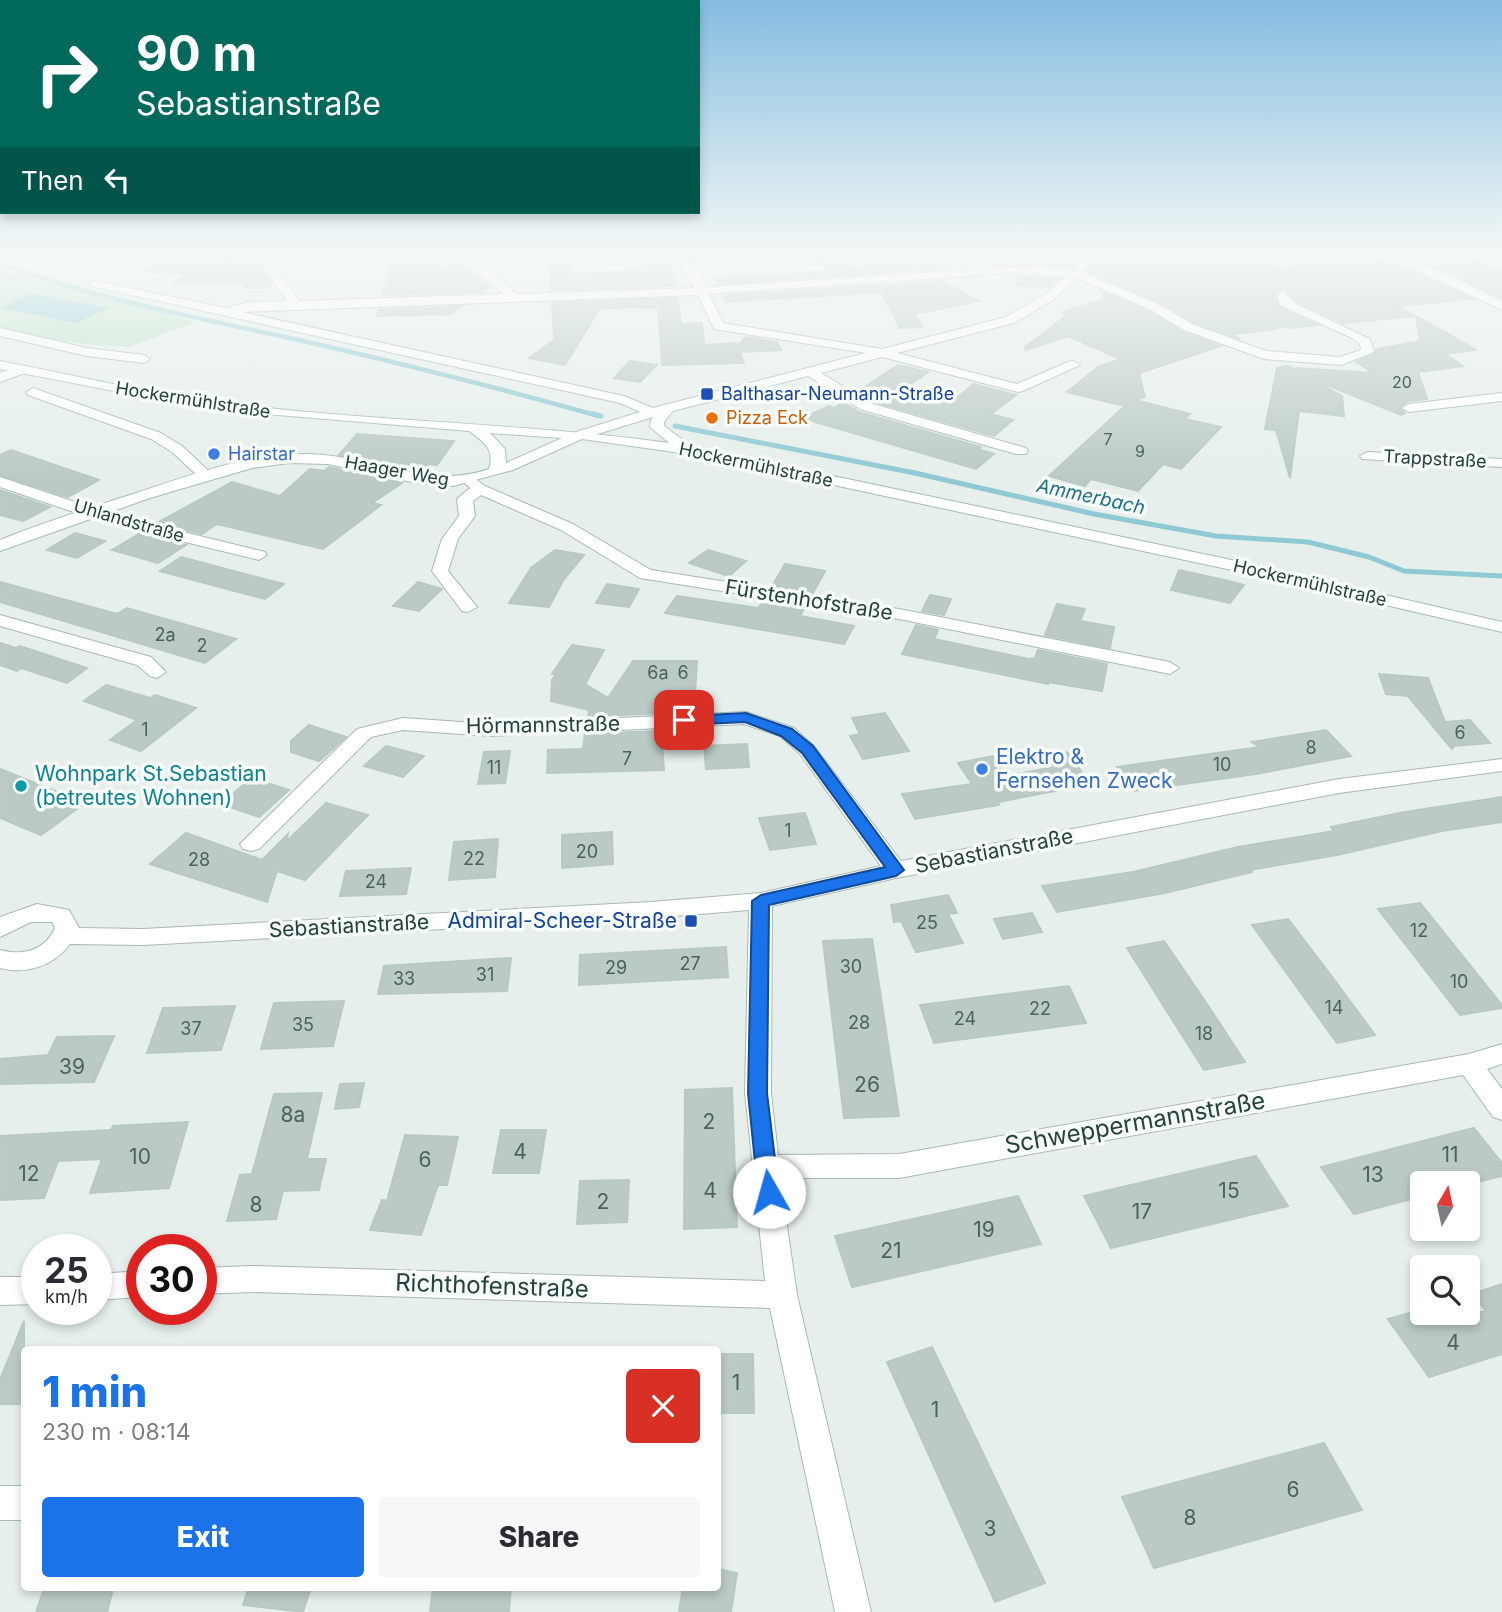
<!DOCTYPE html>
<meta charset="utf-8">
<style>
body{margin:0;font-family:Inter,sans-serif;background:#f7f7f7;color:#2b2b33;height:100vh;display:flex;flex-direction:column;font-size:26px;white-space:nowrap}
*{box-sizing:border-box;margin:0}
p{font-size:23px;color:#7c7c81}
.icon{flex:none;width:38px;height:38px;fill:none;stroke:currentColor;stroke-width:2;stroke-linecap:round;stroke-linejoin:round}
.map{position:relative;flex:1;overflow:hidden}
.drawer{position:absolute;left:21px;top:1346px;width:700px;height:245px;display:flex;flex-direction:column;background:#fff;border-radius:7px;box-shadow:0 4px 10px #0003}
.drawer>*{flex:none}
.top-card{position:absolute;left:0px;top:0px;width:700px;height:214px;box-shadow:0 4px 10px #0003;background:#00695c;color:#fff;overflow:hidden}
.needle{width:46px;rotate:9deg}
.controls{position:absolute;left:1410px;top:1171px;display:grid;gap:14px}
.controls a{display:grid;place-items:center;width:70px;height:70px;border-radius:7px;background:#fff;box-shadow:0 4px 10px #0003;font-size:35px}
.speed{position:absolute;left:21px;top:1234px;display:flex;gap:14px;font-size:35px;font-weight:700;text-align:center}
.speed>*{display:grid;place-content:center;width:91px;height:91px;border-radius:50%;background:#fff;box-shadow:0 4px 10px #0003;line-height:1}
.speed small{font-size:18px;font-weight:400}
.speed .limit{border:10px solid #d22;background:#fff;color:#111}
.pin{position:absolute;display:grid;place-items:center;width:60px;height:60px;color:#fff;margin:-30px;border-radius:14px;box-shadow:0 4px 10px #0006}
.me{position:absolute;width:77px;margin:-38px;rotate:353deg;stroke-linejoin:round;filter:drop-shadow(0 0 5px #0008)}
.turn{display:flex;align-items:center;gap:24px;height:147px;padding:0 21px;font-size:32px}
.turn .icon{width:91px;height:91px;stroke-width:2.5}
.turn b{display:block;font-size:49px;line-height:60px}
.then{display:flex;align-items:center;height:66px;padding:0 21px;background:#0003;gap:14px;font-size:26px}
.round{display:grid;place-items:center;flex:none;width:74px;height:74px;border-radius:7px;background:#f7f7f7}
.summary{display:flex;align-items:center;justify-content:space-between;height:119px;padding:0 21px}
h1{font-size:42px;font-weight:800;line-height:52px;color:#1a73e8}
.button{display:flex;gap:14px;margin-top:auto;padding:14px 21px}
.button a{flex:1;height:80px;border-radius:7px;background:#1a73e8;color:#fff;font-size:28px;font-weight:800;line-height:80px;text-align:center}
.button a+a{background:#f7f7f7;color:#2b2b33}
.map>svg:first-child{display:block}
</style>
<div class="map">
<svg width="1502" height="1612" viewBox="0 0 1502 1612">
<rect width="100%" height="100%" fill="#e6efeb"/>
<!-- green -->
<polygon fill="#bfe0c8" points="0,271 134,303 195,322 129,347 83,344 0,331"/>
<!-- water -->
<polygon fill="#8ec9d4" points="30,293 109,308 76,323 0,308"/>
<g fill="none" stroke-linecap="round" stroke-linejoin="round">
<!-- stream-far1 -->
<path stroke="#8ec9d4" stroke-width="4.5" d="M0,263C91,298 199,318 294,339C397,362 498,388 599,416"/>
<!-- stream -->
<g stroke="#8ec9d4" stroke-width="5">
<polyline points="593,414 601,416"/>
<polyline points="675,426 915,473 1094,514 1216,536 1308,542 1369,557 1404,571 1502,576"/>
</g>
</g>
<!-- building -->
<g fill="#bbcac4" stroke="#b8c9c2" stroke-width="2">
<polygon points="175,253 240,253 222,263 257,262 272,284 269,288 243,288 247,284 174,283 186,274 147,271"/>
<polygon points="867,253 941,253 953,268 719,284 717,279 827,271 818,255 845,254 854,269 881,267 866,265"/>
<polygon points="1017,253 1083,253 1071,267 1017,265"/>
<polygon points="1100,253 1253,253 1279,268 1352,258 1366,265 1377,262 1410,270 1472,299 1397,306 1438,328 1476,350 1445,354 1463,366 1418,372 1427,399 1409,401 1401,406 1400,409 1405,413 1401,415 1310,378 1342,396 1344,416 1299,411 1290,478 1276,430 1265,429 1277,368 1288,366 1296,370 1296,368 1373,373 1356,362 1375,354 1376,349 1420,341 1416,316 1343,323 1299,303 1283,288 1275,294 1279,307 1318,325 1288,328 1284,326 1272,330 1231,334 1240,339 1193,322 1160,302 1086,271"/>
<polygon points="1433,253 1452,253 1502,272 1502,298 1449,273 1408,258"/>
<polygon points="664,255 670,269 673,269 676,286 551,290 550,260 568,259 572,274 645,271 640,256"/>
<polygon points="437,256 437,269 462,264 490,287 483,292 383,295 393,259"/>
<polygon points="1016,276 1059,279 1050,286 1040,288 1016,285"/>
<polygon points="942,281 979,301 915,314 922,327 900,328 882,292 727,302 724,296"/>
<polygon points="1101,291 1150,312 1183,332 1221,346 1139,373 1145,397 1135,400 1190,414 1185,419 1221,427 1181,469 1163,464 1138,491 1091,479 1085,486 1049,476 1128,403 1120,405 1067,392 1098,367 1121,359 1068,336 1026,350 1025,347 1066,316 1063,312 1109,298 1103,297"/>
<polygon points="677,298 681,324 702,323 704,345 736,343 737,346 746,337 777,342 781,350 740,352 744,363 662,365 658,307 600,308 565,365 529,358 554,340 552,303"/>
<polygon points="462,306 452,314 377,316 379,310"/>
<polygon points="630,361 657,365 640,382 614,378"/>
<polygon points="898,365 928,372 901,391 949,404 974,384 1016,395 991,414 1013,420 994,436 871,401 857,392"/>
<polygon points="843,402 859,412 981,447 978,449 994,454 976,469 802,418 829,406 835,408"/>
<polygon points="357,434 454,441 437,465 429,464 419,471 339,455"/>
<polygon points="11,450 99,480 68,497 0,475 0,455"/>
<polygon points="329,467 402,483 372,503 381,505 323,549 217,524 202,534 157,523 232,482 280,496 310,469 325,471"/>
<polygon points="0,490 50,507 23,521 0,515"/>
<polygon points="75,533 105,541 77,558 47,550"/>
<polygon points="139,534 186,545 158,563 112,550"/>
<polygon points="555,550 584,555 564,579 549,607 509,603 531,568"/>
<polygon points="708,550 746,561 729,576 689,563"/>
<polygon points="181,557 256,577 284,584 265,599 160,571"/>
<polygon points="785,564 825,571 813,593 772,586"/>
<polygon points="1179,570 1229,581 1244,585 1230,603 1171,590"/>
<polygon points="0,582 117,614 127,608 236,639 205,663 0,602"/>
<polygon points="418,582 442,589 419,611 393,606"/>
<polygon points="607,584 639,589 629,607 596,603"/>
<polygon points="930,595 951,599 944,615 922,611"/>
<polygon points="677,596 758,608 761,604 778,606 779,603 805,607 800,616 854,626 844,644 665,613"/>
<polygon points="1057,604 1085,609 1080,621 1114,627 1110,648 1045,635"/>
<polygon points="916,625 938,630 934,639 1029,659 1035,658 1038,650 1107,664 1102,691 1048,682 1048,684 902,654"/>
<polygon points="0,643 16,648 20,646 87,668 67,683 21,668 17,671 0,665"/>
<polygon points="572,645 604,650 585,684 608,698 633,661 697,661 694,709 659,709 659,713 588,717 589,710 551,701 552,680 556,675 552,674"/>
<polygon points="1379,674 1428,678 1445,722 1470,720 1490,743 1454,746 1452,749 1408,696 1386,694"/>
<polygon points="106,685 150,698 155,695 196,708 141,751 110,740 137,720 84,701"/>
<polygon points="885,713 909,751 863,759 850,736 860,734 852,718"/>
<polygon points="309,725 318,728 346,737 319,761 291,752 291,741"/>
<polygon points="1326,730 1351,756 1256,774 1134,791 1117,767 1260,747 1252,742"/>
<polygon points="661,731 664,770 547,773 548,750 583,749 585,734"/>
<polygon points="747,744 749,767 706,769 704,746"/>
<polygon points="386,746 424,756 403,777 364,766"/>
<polygon points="510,751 505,783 478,784 484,752"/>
<polygon points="1067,752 1091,784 998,802 999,805 915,819 902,794 972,784 958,763 993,756 1007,776 1054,767 1046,756"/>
<polygon points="0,769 85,803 41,835 0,818"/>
<polygon points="251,778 289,790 259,817 221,804"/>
<polygon points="1502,797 1502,822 1442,831 1337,855 1250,870 1252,872 1165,893 1057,912 1042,886 1133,872 1238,847 1334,831 1331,827 1405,812"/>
<polygon points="326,803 368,815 305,880 277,871 267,902 150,864 186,833 262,860 288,834 286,842"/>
<polygon points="805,813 816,844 770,850 759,818"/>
<polygon points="612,832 613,864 562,868 562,835"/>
<polygon points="498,839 495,877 449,880 454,842"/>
<polygon points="411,868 406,894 340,896 346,871"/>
<polygon points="948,895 957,913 948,914 963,943 916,952 901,921 894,922 891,905"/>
<polygon points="1420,903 1502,1005 1502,1008 1460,1015 1378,909"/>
<polygon points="1032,913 1042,932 1003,939 994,919"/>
<polygon points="1288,919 1330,974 1375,1035 1337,1043 1252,925"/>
<polygon points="872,939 899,1116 844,1118 823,941"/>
<polygon points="1164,941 1203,998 1245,1062 1204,1070 1127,948"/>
<polygon points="726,947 728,977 579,985 580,955"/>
<polygon points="511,958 507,991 378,994 384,966"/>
<polygon points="1069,986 1086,1023 934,1043 920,1005"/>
<polygon points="344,1001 333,1046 261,1049 274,1003"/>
<polygon points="235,1006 221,1050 147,1053 163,1008"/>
<polygon points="114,1036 94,1082 0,1084 0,1059 48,1055 57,1037"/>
<polygon points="364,1083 359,1107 335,1109 340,1084"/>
<polygon points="732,1088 737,1227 684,1229 685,1090"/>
<polygon points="322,1093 307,1159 326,1159 319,1190 283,1191 276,1219 227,1221 240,1175 252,1174 274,1094"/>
<polygon points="188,1122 169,1188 90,1193 102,1159 58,1161 44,1198 0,1200 0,1136 111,1130 113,1126"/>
<polygon points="1474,1128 1502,1163 1502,1176 1473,1183 1423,1183 1423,1196 1354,1214 1321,1167"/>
<polygon points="501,1130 546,1130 539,1173 493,1173"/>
<polygon points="405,1135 458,1137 447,1185 438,1185 421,1235 370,1230 382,1200 387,1201"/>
<polygon points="1256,1156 1288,1206 1111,1248 1084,1196"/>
<polygon points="629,1180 627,1222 577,1224 580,1181"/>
<polygon points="1018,1196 1041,1244 852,1287 835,1236"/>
<polygon points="1502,1284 1502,1354 1429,1377 1388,1319 1423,1309 1423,1312 1487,1312 1472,1294"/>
<polygon points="24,1321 24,1404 0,1404 0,1380"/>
<polygon points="932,1347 1045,1583 995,1602 887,1362"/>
<polygon points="718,1354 753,1354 754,1413 718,1413"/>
<polygon points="1324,1443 1362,1510 1154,1568 1122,1497"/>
<polygon points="718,1569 737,1573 731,1612 679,1612 683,1587 718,1587"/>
<polygon points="249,1587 311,1587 303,1612 243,1605"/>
<polygon points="433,1587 511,1587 509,1612 430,1612"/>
<polygon points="113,1589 107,1612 36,1612 43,1592"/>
</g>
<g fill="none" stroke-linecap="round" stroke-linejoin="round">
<defs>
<g id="street">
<path d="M457,253H469L517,294L694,288L675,253H686L706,287L1013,267L1072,270L1086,253H1097L1082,272L1159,304L1192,324L1266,351L1340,357L1361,350L1360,344L1352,338L1280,305L1277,295L1283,291L1298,305L1370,339L1374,352L1341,365L1264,359L1184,330L1151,310L1077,278L1050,302L1014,323L897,353L1017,384L1068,362L1073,361L1080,365L1023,391L1018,392L882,357L821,373L870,403L1026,448L1028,451L1026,454H1016L860,409L808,376L673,411L581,439L574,435L576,432L640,412L620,403L95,287L89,284L95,281L227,308L248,302L287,301L259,260L265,257L269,258L299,301L503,294ZM1013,273L1066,277L1041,297L1006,317L882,349L723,323L709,294ZM698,295L714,329L866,353L653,408L624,396L242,312Z"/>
<path d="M1353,253C1408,253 1454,277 1502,301V310L1411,268Z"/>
<polygon points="0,328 87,348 144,355 150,359 144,363 87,356 0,336"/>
<polygon points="20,366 25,367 25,373 0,382 0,373"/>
<polygon points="33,388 161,433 182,446 214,476 211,479 201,479 172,452 151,439 28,395 26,392"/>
<polygon points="1502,393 1502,401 1409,412 1402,408 1409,404"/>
<polygon points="1367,452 1502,459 1502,467 1362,459 1360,456"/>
<polygon points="469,474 485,486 573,524 651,570 899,609 1170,662 1179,668 1170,674 899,619 640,578 561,530 481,495 473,501 475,516 458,539 448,571 477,607 468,612 462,611 432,571 442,539 459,516 457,499 470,488 461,479"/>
<polygon points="0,477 114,515 265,552 267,555 259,560 103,522 0,487"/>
<polygon points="0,615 151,657 166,672 157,678 150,676 137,665 0,626"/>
<path d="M746,712L794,728L814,746L901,861L1339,779L1502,759V771L1339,793L896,878L772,906L771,1093L778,1155L899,1154L1469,1054L1502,1044V1064L1487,1069L1502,1089V1120L1493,1117L1463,1075L899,1178H780L797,1295L871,1612H835L770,1308L252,1292L201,1294V1268L252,1266L765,1281L745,1093L749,910L651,918L143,945L70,944C54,966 26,975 0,968V950C22,956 45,951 55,928L52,922H31L0,937V917L37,904L69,910L79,928L143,929L651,902L761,893L881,866L800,754L780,736L744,724L491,736L403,730L371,737L259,849L251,851L243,849L240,844L357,729L403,718L491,724Z"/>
<polygon points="142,1271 142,1297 96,1300 96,1274"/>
<polygon points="0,1277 37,1277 37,1304 0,1305"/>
<rect x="0" y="1486" width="24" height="34"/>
</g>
<g id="secondary">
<polygon points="1460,253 1476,253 1502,262 1502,269"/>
<path d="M0,361C69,374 139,391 209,401C362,422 516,422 669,443L650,427C650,418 659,406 668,404L675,408L664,422V426L691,446L1260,566L1502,622V632L1260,576L688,454L582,439L513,470L453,486L416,483L328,464L289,463L252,468L150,498L0,551V540C44,522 90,508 136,493C191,475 247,454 306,454C369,454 426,491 489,469C495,449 484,442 469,431L208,409L0,369ZM490,433L562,438L506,463L505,449Z"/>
</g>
</defs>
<!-- street casing -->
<use href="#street" stroke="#a8b8b2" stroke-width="2"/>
<!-- secondary casing -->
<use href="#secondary" stroke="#a4bbb3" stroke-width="2"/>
<!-- street -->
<use href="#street" fill="#fff" fill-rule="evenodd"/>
<!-- secondary -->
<use href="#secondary" fill="#fff" fill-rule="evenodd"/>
</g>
<!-- sky -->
<linearGradient id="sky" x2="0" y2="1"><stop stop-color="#84bce0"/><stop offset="0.53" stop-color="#f4f8f6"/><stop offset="1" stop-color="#f4f8f6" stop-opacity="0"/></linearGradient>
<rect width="1502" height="479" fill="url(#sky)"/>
<!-- route -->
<polygon fill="#1a73e8" stroke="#114b97" stroke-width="2" points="746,713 792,729 813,746 904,870 896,876 769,905 767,1093 779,1192 776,1199 769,1202 761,1199 758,1192 748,1093 752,901 761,895 885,867 802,753 781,736 745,722 684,725 677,720 684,716"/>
<!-- markers -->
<g fill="#1a4fb4" stroke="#f7fbf9" stroke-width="2.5">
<rect x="700" y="387" width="14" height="14" rx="3.5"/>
<rect x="684" y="914" width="14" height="14" rx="3.5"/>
</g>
<circle fill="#e8710a" stroke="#f7fbf9" stroke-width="2.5" cx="712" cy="418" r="7"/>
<g fill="#3f7fe0" stroke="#f7fbf9" stroke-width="2.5">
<circle cx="214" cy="454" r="7"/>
<circle cx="982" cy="769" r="7"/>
</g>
<circle fill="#0f9aa8" stroke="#f7fbf9" stroke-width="2.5" cx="21" cy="786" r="7"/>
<g text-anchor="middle" stroke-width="7" stroke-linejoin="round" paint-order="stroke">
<!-- far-number labels -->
<g font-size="16" fill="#4a645c">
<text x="1402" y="388">20</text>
<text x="1108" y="445">7</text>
<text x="1140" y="457">9</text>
</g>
<!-- far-transit labels -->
<g font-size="18" fill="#164399" stroke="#f7fbf9" text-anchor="start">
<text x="721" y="400">Balthasar-Neumann-Straße</text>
</g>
<!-- far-street labels -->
<g font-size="18" fill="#24423a" stroke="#f7fbf9">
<text transform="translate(193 400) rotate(9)" y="6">Hockermühlstraße</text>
<text transform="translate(1435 459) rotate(3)" y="6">Trappstraße</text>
<text transform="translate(756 465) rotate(12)" y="6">Hockermühlstraße</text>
<text transform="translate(397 471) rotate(10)" y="6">Haager Weg</text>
<text transform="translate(129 521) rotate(16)" y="6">Uhlandstraße</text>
<text transform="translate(1310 583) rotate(13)" y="6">Hockermühlstraße</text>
</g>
<!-- far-food labels -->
<g font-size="18" fill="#c56008" stroke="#f7fbf9" text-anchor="start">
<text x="726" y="424">Pizza Eck</text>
</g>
<!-- far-shop labels -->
<g font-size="18" fill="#366cbe" stroke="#f7fbf9" text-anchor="start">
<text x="228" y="460">Hairstar</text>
</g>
<!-- number labels -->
<g font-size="18" fill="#4a645c">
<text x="165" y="641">2a</text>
<text x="202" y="652">2</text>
<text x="658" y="679">6a</text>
<text x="683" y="679">6</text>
<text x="145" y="736">1</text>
<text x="1460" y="739">6</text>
<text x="1311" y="754">8</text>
<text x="627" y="765">7</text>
<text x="1222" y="771">10</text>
<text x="494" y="774">11</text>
<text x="788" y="837">1</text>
<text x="587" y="858">20</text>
<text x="474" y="865">22</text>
<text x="199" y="866">28</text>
<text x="376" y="888">24</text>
<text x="927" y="929">25</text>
<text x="1419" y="937">12</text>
<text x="690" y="970">27</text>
<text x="851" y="973">30</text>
<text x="616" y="974">29</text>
<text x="485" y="981">31</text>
<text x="404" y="985">33</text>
<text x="1459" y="988">10</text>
<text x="1334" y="1014">14</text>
<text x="1040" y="1015">22</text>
<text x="965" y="1025">24</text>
<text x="859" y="1029">28</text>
<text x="303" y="1031">35</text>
<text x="191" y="1035">37</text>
<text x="1204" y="1040">18</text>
</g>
<!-- far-water labels -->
<g font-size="19" font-style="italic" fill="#1c6f80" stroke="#f7fbf9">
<text transform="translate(1091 496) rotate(12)" y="7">Ammerbach</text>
</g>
<!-- street labels -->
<g font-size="21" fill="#24423a" stroke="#f7fbf9">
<text transform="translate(809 600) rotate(9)" y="7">Fürstenhofstraße</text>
<text transform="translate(543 725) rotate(-1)" y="7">Hörmannstraße</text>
<text transform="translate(994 851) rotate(-11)" y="7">Sebastianstraße</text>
<text transform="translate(349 926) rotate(-3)" y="7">Sebastianstraße</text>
</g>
<!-- shop labels -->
<g font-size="21" fill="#366cbe" stroke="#f7fbf9" text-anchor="start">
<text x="996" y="764">Elektro &amp;<tspan x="996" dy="24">Fernsehen Zweck</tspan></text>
</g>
<!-- culture labels -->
<g font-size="21" fill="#0d838f" stroke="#f7fbf9" text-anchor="start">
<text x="35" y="781">Wohnpark St.Sebastian<tspan x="35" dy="24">(betreutes Wohnen)</tspan></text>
</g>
<!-- transit labels -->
<g font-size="21" fill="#164399" stroke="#f7fbf9" text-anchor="end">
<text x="677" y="928">Admiral-Scheer-Straße</text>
</g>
<!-- near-number labels -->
<g font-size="21" fill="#4a645c">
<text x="72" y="1074">39</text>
<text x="867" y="1092">26</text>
<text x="293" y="1122">8a</text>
<text x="709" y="1129">2</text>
<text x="520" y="1159">4</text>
<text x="1450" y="1162">11</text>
<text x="140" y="1164">10</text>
<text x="425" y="1167">6</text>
<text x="29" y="1181">12</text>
<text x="1373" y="1182">13</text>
<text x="710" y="1198">4</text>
<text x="1229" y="1198">15</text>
<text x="603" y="1209">2</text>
<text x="256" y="1212">8</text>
<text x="1142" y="1219">17</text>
<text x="984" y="1237">19</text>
<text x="891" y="1258">21</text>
<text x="1453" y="1350">4</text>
<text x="736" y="1390">1</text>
<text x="935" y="1417">1</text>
<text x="1293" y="1497">6</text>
<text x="1190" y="1525">8</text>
<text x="990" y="1536">3</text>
</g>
<!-- near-street labels -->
<g font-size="24" fill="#24423a" stroke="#f7fbf9">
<text transform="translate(1135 1123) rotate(-10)" y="8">Schweppermannstraße</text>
<text transform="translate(492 1286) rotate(2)" y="8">Richthofenstraße</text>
</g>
</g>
</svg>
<div class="controls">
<a><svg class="needle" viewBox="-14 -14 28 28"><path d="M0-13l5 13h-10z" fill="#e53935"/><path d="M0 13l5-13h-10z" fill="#7c7c81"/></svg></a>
<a><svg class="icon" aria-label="search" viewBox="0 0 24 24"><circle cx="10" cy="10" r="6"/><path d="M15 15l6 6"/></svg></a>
</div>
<div class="speed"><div>25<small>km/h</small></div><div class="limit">30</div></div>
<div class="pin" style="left:684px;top:720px;background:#d93025"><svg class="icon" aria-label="arrive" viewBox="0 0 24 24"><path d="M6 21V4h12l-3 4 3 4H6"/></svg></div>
<svg class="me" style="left:769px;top:1192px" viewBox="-20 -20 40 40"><circle r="19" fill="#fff"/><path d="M0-13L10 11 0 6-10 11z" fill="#1a73e8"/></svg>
<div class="top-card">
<div class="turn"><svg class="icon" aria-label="right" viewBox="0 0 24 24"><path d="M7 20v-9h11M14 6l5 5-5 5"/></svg><div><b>90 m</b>Sebastianstraße</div></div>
<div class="then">Then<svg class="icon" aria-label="left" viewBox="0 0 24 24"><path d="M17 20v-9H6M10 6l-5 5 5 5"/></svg></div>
</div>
<section class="drawer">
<div class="summary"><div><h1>1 min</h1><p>230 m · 08:14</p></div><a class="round" style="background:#d93025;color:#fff"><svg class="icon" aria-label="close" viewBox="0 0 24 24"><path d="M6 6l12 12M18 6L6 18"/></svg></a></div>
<div class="button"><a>Exit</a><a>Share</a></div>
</section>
</div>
